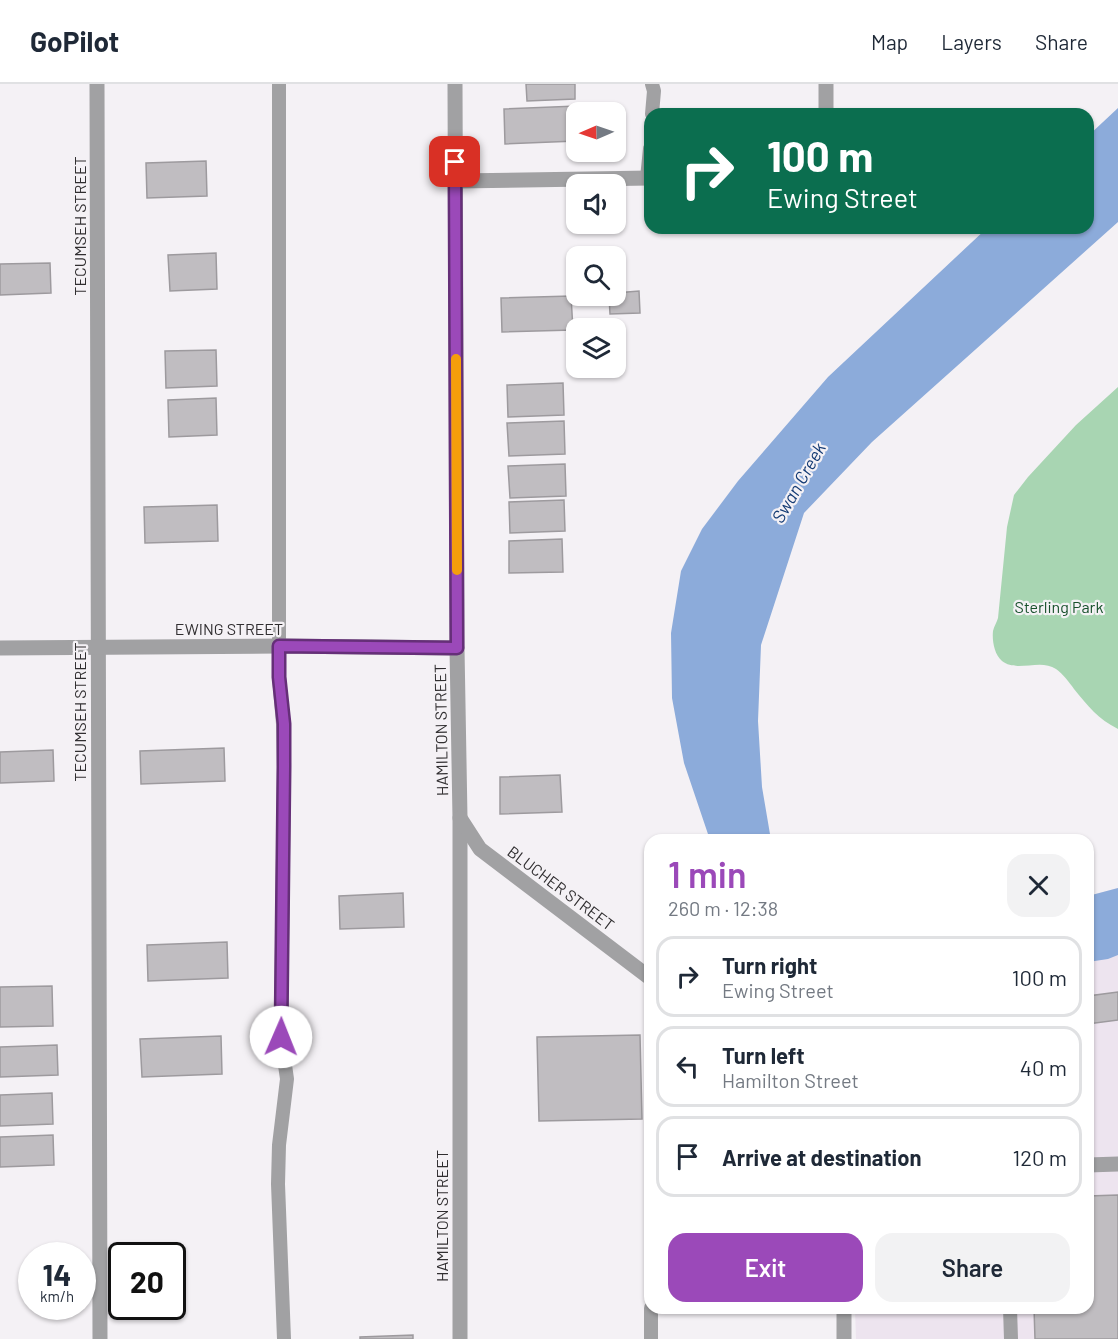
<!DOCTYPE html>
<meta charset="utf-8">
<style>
body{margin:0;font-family:Barlow,sans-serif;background:#f2f2f3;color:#1f2937;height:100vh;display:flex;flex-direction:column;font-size:22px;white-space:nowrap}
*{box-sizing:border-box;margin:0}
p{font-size:20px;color:#747a83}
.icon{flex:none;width:33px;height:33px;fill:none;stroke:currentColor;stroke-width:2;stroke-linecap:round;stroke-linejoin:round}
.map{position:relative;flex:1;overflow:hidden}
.details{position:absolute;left:644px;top:750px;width:450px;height:480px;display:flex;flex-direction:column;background:#fff;border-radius:18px;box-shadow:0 2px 4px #0004}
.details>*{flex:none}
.top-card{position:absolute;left:644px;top:24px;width:450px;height:126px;border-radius:18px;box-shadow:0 2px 4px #0004;background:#0b6e4f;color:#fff;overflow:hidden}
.needle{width:39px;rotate:268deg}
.buttons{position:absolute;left:566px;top:18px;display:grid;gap:12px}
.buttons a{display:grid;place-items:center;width:60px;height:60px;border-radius:12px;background:#fff;box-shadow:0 2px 4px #0004;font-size:30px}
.speed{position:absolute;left:18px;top:1158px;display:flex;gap:12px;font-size:30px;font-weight:700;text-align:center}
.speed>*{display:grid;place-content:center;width:78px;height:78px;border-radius:50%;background:#fff;box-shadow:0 2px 4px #0004;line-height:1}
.speed small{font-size:15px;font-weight:400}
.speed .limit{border:3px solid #111;border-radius:9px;background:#fff;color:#111}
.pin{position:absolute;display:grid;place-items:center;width:51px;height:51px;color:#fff;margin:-26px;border-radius:12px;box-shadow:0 3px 9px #0006}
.me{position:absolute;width:66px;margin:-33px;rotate:1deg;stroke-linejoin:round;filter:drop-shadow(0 0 4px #0008)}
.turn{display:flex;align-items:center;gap:21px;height:126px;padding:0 24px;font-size:27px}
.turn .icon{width:78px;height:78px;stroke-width:2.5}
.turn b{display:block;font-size:42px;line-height:51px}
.round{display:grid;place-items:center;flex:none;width:63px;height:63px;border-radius:18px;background:#f2f2f3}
.summary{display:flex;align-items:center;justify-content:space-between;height:102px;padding:0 24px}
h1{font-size:36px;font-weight:600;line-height:45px;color:#9b49b9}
.cta{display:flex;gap:12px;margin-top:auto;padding:12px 24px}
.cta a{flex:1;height:69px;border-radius:18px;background:#9b49b9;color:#fff;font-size:24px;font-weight:600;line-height:69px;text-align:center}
.cta a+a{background:#f2f2f3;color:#1f2937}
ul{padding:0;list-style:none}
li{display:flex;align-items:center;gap:18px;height:81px;margin:0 12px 9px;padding:0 12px;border:3px solid #e0e1e3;border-radius:18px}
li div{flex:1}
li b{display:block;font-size:22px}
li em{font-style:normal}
header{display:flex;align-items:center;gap:36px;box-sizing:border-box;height:84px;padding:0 30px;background:#fff;border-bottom:2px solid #e0e1e3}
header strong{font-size:28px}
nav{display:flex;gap:33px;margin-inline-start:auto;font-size:21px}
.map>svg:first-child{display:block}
</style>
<header>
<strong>GoPilot</strong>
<nav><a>Map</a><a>Layers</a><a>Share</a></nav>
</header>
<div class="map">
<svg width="1118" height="1255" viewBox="0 0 1118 1255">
<rect width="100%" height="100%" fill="#f4f1f5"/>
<!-- built -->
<polygon fill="#ede4ef" points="1118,804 1118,1255 856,1255 855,1224 1088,1224 1088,812"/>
<!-- green -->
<path fill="#a8d5b2" d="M1118,303V645C1098,635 1088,622 1074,605C1069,598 1063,590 1056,585C1040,574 1017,589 1002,577C994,570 992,556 993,547C994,542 997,538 998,534L1007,443L1014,411L1028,393L1076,341Z"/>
<!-- water -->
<g fill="#8cabda">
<polygon points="1118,24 1118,138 872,358 804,429 761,561 758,637 762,703 771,756 710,756 684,679 672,614 671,549 681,487 702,445 738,397 828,293 987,144 1088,144 1088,52"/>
<polygon points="1118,804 1118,871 1108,875 1088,878 1088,812"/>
</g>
<!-- building -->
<g fill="#c0bdc1" stroke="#9d9a9e" stroke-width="1.5">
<polygon points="526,0 575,0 575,15 527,17"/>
<polygon points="577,22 576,57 505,60 504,25"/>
<polygon points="206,77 207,112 147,114 146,79"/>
<polygon points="216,169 217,205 170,207 168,171"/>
<polygon points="50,179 51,209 0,211 0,180"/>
<polygon points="639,207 640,229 610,230 609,212 615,212 615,209"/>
<polygon points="571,212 573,246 502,248 501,214"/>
<polygon points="216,266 217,302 166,304 165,267"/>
<polygon points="563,299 564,331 508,333 507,301"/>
<polygon points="216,314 217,351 169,353 168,316"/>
<polygon points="564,337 565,370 509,372 507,339"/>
<polygon points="565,380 566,412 510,414 508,382"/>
<polygon points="564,416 565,447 510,449 509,418"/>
<polygon points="217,421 218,457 145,459 144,423"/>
<polygon points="562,455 563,488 509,489 509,457"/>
<polygon points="224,664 225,697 141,700 140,667"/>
<polygon points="53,666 54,697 0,699 0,668"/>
<polygon points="560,691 562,728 500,730 500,693"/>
<polygon points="403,809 404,843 340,845 339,812"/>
<polygon points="227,858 228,894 148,897 147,861"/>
<polygon points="52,902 53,942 0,943 0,903"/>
<polygon points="1118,908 1118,936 1088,940 1088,912"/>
<polygon points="640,951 642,1035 539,1037 537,953"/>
<polygon points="221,952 222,990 142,993 140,955"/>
<polygon points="57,961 58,991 0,993 0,963"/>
<polygon points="52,1009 53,1040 0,1042 0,1011"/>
<polygon points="53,1051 54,1081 0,1083 0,1053"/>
<polygon points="1118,1111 1118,1255 1035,1255 1034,1224 1088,1224 1088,1112"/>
<polygon points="413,1251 413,1255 360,1255 360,1253"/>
</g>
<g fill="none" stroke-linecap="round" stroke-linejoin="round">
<!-- service -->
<g stroke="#a1a1a3" stroke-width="14">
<polyline points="279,0 279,593 283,640 284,683 281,953 287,995 279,1061 278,1100 284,1255"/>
<polyline points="652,30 654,7 652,0"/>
<polyline points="647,94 650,65"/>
<polyline points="651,1224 651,1255"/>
<polyline points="1010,1224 1011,1255"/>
</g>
<!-- minor -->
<g stroke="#a1a1a3" stroke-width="15">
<polyline points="97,0 100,1255"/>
<polyline points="455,0 457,564 460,734 460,1255"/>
<polyline points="826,30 826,0"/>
<polyline points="455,97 650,94"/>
<polyline points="0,564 279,562 457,564"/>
<polyline points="460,734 480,765 650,894"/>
<polyline points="1088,1081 1118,1080"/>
<polyline points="844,1224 844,1255"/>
</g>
</g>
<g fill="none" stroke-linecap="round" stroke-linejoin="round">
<defs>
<polyline id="route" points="281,953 284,683 284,640 279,593 279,562 457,564 455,78"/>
</defs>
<!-- route casing -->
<use href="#route" stroke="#652f78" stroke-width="15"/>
<!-- route -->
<use href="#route" stroke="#9b49b9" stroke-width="10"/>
<!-- slow -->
<polyline stroke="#f59e0b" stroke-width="10" points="456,275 457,486"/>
</g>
<g text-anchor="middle" stroke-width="4.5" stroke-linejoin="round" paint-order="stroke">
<!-- street labels -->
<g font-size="16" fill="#302e30" stroke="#f4f1f5">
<text transform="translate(80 142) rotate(-90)" y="6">TECUMSEH STREET</text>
<text x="229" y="551">EWING STREET</text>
<text transform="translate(80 628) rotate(-90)" y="6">TECUMSEH STREET</text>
<text transform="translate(441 646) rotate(-91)" y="6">HAMILTON STREET</text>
<text transform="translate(561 804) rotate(37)" y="6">BLUCHER STREET</text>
<text transform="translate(442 1132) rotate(-90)" y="6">HAMILTON STREET</text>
</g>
<!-- park labels -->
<g font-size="16" fill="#17502b" stroke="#f4f1f5">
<text x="1059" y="529">Sterling Park</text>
</g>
<!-- water labels -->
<g font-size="18" font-style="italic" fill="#143b74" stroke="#f4f1f5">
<text transform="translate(799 399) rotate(-60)" y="6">Swan Creek</text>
</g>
</g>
</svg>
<div class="buttons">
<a><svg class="needle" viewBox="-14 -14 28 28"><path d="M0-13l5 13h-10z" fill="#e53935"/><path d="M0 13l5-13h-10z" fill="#747a83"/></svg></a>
<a><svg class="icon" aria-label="sound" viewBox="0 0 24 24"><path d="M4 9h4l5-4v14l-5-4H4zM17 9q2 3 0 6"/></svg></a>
<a><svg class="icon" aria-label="search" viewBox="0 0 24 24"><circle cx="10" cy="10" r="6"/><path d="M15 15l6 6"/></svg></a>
<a><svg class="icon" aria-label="layers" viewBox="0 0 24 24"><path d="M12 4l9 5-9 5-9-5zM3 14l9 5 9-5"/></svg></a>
</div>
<div class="speed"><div>14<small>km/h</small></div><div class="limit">20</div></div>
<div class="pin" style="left:455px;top:78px;background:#d93025"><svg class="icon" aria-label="arrive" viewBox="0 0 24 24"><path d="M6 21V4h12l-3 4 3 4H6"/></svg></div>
<svg class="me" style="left:281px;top:953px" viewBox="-20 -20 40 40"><circle r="19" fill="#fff"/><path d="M0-13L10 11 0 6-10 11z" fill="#9b49b9"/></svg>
<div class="top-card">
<div class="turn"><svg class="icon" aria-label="right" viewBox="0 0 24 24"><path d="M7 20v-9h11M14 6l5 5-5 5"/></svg><div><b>100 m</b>Ewing Street</div></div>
</div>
<section class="details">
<div class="summary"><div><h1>1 min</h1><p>260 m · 12:38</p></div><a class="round"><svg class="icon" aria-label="close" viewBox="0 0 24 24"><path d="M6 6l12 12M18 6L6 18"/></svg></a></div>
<ul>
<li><svg class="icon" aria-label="right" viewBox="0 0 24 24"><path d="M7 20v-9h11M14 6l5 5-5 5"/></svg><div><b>Turn right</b><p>Ewing Street</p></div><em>100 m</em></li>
<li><svg class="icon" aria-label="left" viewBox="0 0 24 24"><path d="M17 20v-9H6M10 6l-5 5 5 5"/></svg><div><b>Turn left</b><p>Hamilton Street</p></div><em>40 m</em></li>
<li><svg class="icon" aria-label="arrive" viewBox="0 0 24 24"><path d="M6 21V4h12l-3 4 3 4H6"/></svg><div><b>Arrive at destination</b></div><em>120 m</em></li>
</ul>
<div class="cta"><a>Exit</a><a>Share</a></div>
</section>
</div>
